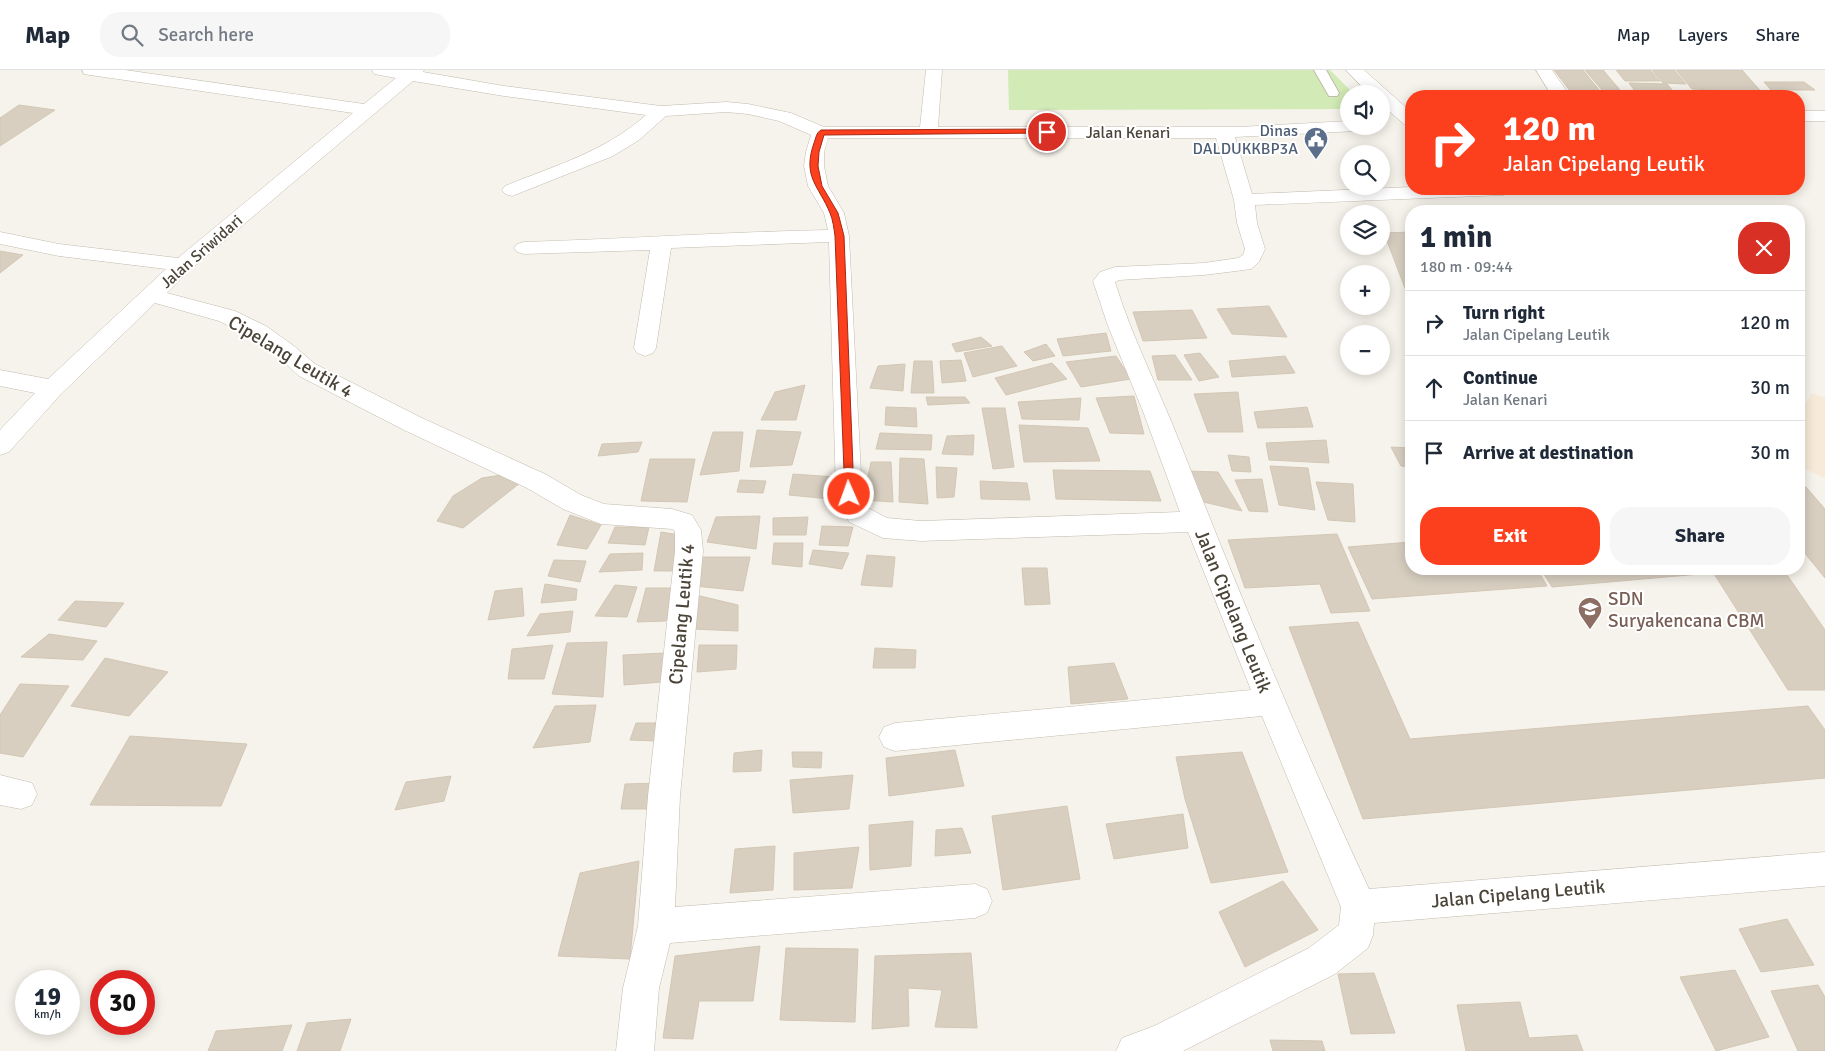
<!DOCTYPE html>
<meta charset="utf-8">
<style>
body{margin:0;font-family:Signika,sans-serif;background:#f6f6f7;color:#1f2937;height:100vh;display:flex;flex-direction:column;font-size:19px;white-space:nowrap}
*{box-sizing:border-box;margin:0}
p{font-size:16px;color:#747a83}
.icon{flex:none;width:28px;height:28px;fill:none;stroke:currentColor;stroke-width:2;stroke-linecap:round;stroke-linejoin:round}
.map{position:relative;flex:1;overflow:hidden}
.side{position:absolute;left:1405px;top:135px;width:400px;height:370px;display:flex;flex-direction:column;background:#fff;border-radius:20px;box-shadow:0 2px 12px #0003}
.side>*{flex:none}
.guide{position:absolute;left:1405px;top:20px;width:400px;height:105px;border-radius:20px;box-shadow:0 2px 12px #0003;background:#fc3f1d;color:#fff;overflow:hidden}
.fabs{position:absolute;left:1340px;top:15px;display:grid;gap:10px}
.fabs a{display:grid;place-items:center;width:50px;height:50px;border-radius:50%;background:#fff;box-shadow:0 2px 12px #0003;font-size:25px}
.speed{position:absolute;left:15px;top:900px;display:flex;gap:10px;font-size:25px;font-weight:700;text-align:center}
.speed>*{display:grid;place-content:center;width:65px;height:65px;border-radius:50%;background:#fff;box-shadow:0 2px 12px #0003;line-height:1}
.speed small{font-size:12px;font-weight:400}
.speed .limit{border:8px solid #d22;background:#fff;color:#111}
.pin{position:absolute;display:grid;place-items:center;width:42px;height:42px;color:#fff;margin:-21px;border:2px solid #fff;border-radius:50%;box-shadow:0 1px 5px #0007}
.me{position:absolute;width:55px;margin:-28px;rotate:358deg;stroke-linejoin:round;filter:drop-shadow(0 0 4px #0008)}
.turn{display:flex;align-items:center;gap:18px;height:105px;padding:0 15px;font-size:22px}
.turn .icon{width:65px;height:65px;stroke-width:2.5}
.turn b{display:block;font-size:35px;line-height:42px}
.round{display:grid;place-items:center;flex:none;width:52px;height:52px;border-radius:20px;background:#f6f6f7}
.headline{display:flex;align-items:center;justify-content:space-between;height:85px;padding:0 15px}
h1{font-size:30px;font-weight:700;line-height:38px}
.action{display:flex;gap:10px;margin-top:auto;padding:10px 15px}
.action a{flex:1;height:58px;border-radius:20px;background:#fc3f1d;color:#fff;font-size:20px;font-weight:700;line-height:58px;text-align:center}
.action a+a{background:#f6f6f7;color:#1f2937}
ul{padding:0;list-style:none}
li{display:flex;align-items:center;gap:15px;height:65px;padding:0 15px;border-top:1px solid #e0e1e3}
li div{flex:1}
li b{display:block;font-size:19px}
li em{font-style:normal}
header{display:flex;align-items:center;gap:30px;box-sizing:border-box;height:70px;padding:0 25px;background:#fff;border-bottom:1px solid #e0e1e3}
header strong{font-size:24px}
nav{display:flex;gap:28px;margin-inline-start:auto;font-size:18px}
.search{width:350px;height:45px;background:#f6f6f7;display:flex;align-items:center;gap:12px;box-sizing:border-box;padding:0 18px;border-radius:20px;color:#747a83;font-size:19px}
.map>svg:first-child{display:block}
</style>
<header>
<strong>Map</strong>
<div class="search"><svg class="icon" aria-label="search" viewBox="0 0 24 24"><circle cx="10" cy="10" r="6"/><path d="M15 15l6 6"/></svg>Search here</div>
<nav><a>Map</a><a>Layers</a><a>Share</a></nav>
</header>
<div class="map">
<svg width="1825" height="981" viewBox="0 0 1825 981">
<rect width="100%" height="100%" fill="#f6f3ec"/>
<!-- commercial -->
<polygon fill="#f7ead8" points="1812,323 1825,328 1825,408 1799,396 1799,344"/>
<!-- green -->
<polygon fill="#d2eab5" points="1008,0 1330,0 1354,24 1349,24 1349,39 1009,40"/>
<!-- building -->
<g fill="#d8cfc1" stroke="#d3c7b4">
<polygon points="1554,0 1583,0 1604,26 1574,26"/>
<polygon points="1585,0 1603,0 1620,20 1602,20"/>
<polygon points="1616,0 1650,0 1660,11 1625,11"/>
<polygon points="1652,0 1674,0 1686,14 1663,13"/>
<polygon points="1676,0 1742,0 1764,25 1725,26 1714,20 1692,19"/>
<polygon points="1764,12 1804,12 1815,20 1771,20"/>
<polygon points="1629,13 1667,14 1673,21 1635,21"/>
<polygon points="1649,22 1675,22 1678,26 1653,26"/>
<polygon points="19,35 55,40 0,76 0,48"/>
<polygon points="1411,162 1411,234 1384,163"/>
<polygon points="0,181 23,185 0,203"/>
<polygon points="1269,236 1287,267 1232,264 1217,239"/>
<polygon points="1192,240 1207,268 1143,271 1133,242"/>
<polygon points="1106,263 1111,281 1063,286 1057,269"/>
<polygon points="981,267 992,276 956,282 952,274"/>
<polygon points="1046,274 1055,286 1033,291 1024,282"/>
<polygon points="1002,276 1017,296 973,307 964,283"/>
<polygon points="1200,283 1219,307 1199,311 1184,285"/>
<polygon points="1175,285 1192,310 1158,310 1152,286"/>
<polygon points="1116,286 1131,309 1081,317 1066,292"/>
<polygon points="1285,286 1295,303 1232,307 1229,291"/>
<polygon points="961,290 966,311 942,313 940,291"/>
<polygon points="914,291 932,291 934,323 911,323"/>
<polygon points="1052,293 1067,309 1006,325 995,308"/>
<polygon points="905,294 903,321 870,318 878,296"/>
<polygon points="805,315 796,350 761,350 775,322"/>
<polygon points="1238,322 1243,362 1208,362 1194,324"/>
<polygon points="1134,326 1144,364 1110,363 1096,328"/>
<polygon points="926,327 965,327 970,333 928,335"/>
<polygon points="1081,328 1079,350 1022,349 1018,332"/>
<polygon points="886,337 916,338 917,357 885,355"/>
<polygon points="1307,337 1313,357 1258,358 1254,342"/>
<polygon points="982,338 1005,338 1014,397 993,399"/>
<polygon points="1019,355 1088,358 1100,391 1024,392"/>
<polygon points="757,360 801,362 792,395 750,397"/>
<polygon points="713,362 743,362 739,401 700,405"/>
<polygon points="880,363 932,365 931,380 876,379"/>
<polygon points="974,365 973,385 942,384 947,366"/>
<polygon points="1326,370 1329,393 1269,390 1266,373"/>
<polygon points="642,372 638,382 598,386 602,374"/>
<polygon points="1391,377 1411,378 1411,397 1401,396"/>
<polygon points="1228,385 1249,387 1251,402 1232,401"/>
<polygon points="900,388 924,389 928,434 899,432"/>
<polygon points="650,389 695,389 687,432 641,431"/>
<polygon points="871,392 891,392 893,432 863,430"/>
<polygon points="1270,396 1308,398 1315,440 1279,435"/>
<polygon points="936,397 957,398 954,427 937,428"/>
<polygon points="1053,400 1150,401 1161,431 1056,429"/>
<polygon points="1187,401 1218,402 1242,441 1199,431"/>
<polygon points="508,404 520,413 463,458 437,451 453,426 482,408"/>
<polygon points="793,404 836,407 830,429 789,425"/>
<polygon points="1262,409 1268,442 1249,441 1235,410"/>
<polygon points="740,410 766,411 763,423 737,422"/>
<polygon points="980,411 1027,413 1030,430 981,429"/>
<polygon points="1316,412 1353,414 1355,452 1328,450"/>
<polygon points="1806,417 1825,439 1825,508 1799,476 1799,418"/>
<polygon points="570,445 601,455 587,479 557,475"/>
<polygon points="760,446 756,479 707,472 716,447"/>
<polygon points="808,447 806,465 773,465 773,448"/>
<polygon points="822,456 853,457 848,476 819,475"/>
<polygon points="615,457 649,457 645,475 608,473"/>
<polygon points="661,462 680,465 677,501 654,501"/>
<polygon points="1337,464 1370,541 1331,543 1320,514 1245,518 1228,470"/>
<polygon points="1411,472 1411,499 1537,499 1547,516 1372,529 1348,477"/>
<polygon points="774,473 803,473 802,497 772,494"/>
<polygon points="813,480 849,483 842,499 809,494"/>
<polygon points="643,483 642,500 599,502 610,484"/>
<polygon points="867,485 895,487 892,517 861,515"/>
<polygon points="702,487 750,487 743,521 695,516"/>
<polygon points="554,490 586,491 580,512 548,506"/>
<polygon points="1022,498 1047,498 1050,534 1025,535"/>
<polygon points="1541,499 1696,499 1700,504 1552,517"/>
<polygon points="1711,499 1783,499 1825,560 1825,620 1788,620"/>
<polygon points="545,514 577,519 576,530 541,533"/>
<polygon points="615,515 637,517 627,547 595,546"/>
<polygon points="522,518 524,546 488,550 495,521"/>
<polygon points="646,518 674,518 666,551 637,552"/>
<polygon points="696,525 738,535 738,561 692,559"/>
<polygon points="75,531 124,533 106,557 58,550"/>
<polygon points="573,541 570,562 527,566 540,544"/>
<polygon points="1358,552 1410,669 1808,636 1825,660 1825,708 1363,749 1289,557"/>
<polygon points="49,564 97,571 83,590 21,587"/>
<polygon points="607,572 603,627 552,624 567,573"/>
<polygon points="553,575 544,609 508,609 512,579"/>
<polygon points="699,575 737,575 736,599 697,602"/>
<polygon points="875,578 916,580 915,598 873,598"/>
<polygon points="665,583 662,612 624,615 623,585"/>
<polygon points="105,588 168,602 129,646 71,636"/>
<polygon points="1114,593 1128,629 1071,634 1068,597"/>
<polygon points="20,614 69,616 23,687 0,683 0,645"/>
<polygon points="596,635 590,672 533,678 555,636"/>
<polygon points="636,653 661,653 656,671 630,670"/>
<polygon points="130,666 247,674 221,736 90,735"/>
<polygon points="762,680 761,701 733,702 734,683"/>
<polygon points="955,680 964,716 889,726 886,688"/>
<polygon points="792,682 822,682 821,698 793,697"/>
<polygon points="1242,682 1288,802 1211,813 1185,729 1176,687"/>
<polygon points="853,705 849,739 793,743 790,710"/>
<polygon points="451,706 444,731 395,740 406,712"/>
<polygon points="657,713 648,739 621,739 625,714"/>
<polygon points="1067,736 1080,809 1003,820 992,746"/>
<polygon points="1183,744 1188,778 1114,789 1106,754"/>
<polygon points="913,751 911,796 870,800 869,755"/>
<polygon points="962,758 971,783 935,786 936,760"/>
<polygon points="775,776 773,820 730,823 735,779"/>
<polygon points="859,777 852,818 794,820 794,783"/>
<polygon points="639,791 630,889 558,886 580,803"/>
<polygon points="1283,811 1318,860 1245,897 1219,842"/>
<polygon points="1787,849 1814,895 1761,902 1739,859"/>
<polygon points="760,876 753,931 699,931 693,969 663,968 675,886"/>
<polygon points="786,878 858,879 855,952 780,950"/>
<polygon points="971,883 977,958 935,957 942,920 908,918 909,956 872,959 875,886"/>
<polygon points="1735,900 1769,967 1716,981 1680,907"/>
<polygon points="1374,903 1395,963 1351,964 1338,904"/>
<polygon points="1818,915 1825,927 1825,981 1798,981 1771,921"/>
<polygon points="1520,932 1529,968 1577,965 1583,981 1466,981 1457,935"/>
<polygon points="351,949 340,981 297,981 307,953"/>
<polygon points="292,955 282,981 208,981 216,961"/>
<polygon points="1270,970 1322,971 1325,981 1273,981"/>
</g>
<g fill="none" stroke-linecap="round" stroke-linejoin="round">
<defs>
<polygon id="service" points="1314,0 1326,0 1339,23 1337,26 1329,26"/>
<g id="minor">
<path d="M82,0H125L364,34L396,8L374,4L372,0H424L423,2L504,16L661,36L726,32L748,34L791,43L824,57H920L926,0H942L938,57H1239L1349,51V56H1366L1363,60L1357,61L1235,67L1252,124L1411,117V119H1513L1510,123L1503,125L1255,135L1257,153L1265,179L1259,192L1251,199L1244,200L1204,205L1119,210L1115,212C1132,268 1159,319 1180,373C1239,523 1301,673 1369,819L1825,782V816L1374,853L1373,865L1368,878L1335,904L1183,981H1116L1122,968L1154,956L1309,878L1339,855L1341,837L1262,646L895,681L884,677L879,667L884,657L895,653L1251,620L1188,462L921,471L883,468L849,452L836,424L829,172L671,178L656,278L653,283L645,286L637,283L634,278L650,180L524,184L517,182L514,178L517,174L524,172C625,169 726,162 828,160L824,143L808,116L804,96L806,82L811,65L779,51L748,44L726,42L666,46L639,70L613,86L512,126L505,124L502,120L505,116C556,95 604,82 646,45L504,26L413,11L190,200L167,223L235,241L266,256L294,276L315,294L422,348L545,404L581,425L604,434L672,439L692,445L701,460L703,481L680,726L675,837L975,814L987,819L992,831L987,843L975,848L670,873L659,918L654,981H616L623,918L638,856L648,726L675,481V461L672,459L601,454L563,439L527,418L404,360L299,306L278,286L250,266L219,251L155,233L61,324L9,382L0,385V360L35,323L0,316V300L48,309L166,199L59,186L0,174V162L59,174L178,188L353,43L90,5L84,4ZM828,68H1216L1234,130L1237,153L1245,179L1243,185L1238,188L1204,193L1115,197L1100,202L1093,211L1108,256L1144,344L1180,442L921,451L887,448L868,438L862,424L849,166L844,143L828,116L824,96V82Z"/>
<polygon points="1346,0 1364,0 1411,42 1411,56 1405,55 1381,34 1381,24 1369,24"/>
<polygon points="1536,0 1552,0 1570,26 1552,26"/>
<rect x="1799" y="41" width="26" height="10"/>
<polygon points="0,705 32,713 37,724 32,735 21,739 0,735"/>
</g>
</defs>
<!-- service casing -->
<use href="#service" stroke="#c2bbae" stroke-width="2"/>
<!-- minor casing -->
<use href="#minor" stroke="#c2bbae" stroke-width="1"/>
<!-- service -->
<use href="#service" fill="#fff" fill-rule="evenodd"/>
<!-- minor -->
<use href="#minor" fill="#fff" fill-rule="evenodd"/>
</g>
<!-- route -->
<path fill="#fc3f1d" stroke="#a42913" d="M1047,59L1050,60V63L824,65L819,82L818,96L822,116L838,143L844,166L854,424L849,428L845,427L835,166C834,159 833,150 830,143C819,116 802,107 814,73C816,68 816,63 821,60Z"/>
<!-- icons -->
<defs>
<symbol id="civic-pin" viewBox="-11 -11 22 30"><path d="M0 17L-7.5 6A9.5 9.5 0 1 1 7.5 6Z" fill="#5c6f8a" stroke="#fff"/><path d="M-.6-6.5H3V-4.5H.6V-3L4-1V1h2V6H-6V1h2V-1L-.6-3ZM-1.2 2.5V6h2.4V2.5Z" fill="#fff"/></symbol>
<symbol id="school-pin" viewBox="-11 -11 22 30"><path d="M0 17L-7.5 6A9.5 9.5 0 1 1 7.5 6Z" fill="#8d6e63" stroke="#fff"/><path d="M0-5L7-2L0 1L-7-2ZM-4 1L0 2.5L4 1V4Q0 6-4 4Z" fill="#fff"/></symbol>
</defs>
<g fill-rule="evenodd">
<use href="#civic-pin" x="1302" y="55" width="28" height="38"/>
<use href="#school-pin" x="1576" y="525" width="28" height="38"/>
</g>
<g text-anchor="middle" stroke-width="4" stroke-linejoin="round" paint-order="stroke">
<!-- far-service labels -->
<g font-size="16" fill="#4e5e75" stroke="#fff" text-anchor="end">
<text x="1298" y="66">Dinas<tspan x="1298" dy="18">DALDUKKBP3A</tspan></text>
</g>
<!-- far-street labels -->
<g font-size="16" fill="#4b4439" stroke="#fff">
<text x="1128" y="68">Jalan Kenari</text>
<text transform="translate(201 181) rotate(-41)" y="6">Jalan Sriwidari</text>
</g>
<!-- street labels -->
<g font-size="19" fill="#4b4439" stroke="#fff">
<text transform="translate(291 286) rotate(31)" y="7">Cipelang Leutik 4</text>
<text transform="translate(1234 541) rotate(68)" y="7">Jalan Cipelang Leutik</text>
<text transform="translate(681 544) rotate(-85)" y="7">Cipelang Leutik 4</text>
<text transform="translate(1518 823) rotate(-5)" y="7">Jalan Cipelang Leutik</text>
</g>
<!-- education labels -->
<g font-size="19" fill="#785e54" stroke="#fff" text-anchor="start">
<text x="1608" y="535">SDN<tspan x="1608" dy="22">Suryakencana CBM</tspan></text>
</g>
</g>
</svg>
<div class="fabs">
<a><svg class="icon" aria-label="sound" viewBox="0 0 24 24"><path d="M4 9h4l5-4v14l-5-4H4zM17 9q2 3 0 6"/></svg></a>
<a><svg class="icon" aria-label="search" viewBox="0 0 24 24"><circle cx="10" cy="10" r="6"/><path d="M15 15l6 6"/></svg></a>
<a><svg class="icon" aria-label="layers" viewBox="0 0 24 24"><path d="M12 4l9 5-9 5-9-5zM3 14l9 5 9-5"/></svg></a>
<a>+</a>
<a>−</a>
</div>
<div class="speed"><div>19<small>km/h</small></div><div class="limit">30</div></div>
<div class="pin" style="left:1047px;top:62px;background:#d93025"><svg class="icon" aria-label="arrive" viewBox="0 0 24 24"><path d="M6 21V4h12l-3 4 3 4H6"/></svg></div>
<svg class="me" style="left:849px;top:424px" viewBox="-20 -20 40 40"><circle r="17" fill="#fc3f1d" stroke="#fff" stroke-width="3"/><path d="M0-11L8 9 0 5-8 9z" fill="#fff"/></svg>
<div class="guide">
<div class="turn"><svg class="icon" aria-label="right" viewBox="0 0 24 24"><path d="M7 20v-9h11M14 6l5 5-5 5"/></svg><div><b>120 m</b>Jalan Cipelang Leutik</div></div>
</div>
<section class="side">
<div class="headline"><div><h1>1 min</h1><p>180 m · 09:44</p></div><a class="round" style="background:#d93025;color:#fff"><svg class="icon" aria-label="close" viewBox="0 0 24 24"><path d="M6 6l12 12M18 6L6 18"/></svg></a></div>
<ul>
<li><svg class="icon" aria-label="right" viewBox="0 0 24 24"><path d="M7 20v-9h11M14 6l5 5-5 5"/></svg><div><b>Turn right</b><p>Jalan Cipelang Leutik</p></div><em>120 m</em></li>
<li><svg class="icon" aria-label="ahead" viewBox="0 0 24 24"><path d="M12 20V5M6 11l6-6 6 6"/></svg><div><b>Continue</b><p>Jalan Kenari</p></div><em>30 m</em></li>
<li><svg class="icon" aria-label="arrive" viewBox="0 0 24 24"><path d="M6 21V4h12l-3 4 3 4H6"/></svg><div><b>Arrive at destination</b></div><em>30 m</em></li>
</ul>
<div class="action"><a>Exit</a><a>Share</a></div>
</section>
</div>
